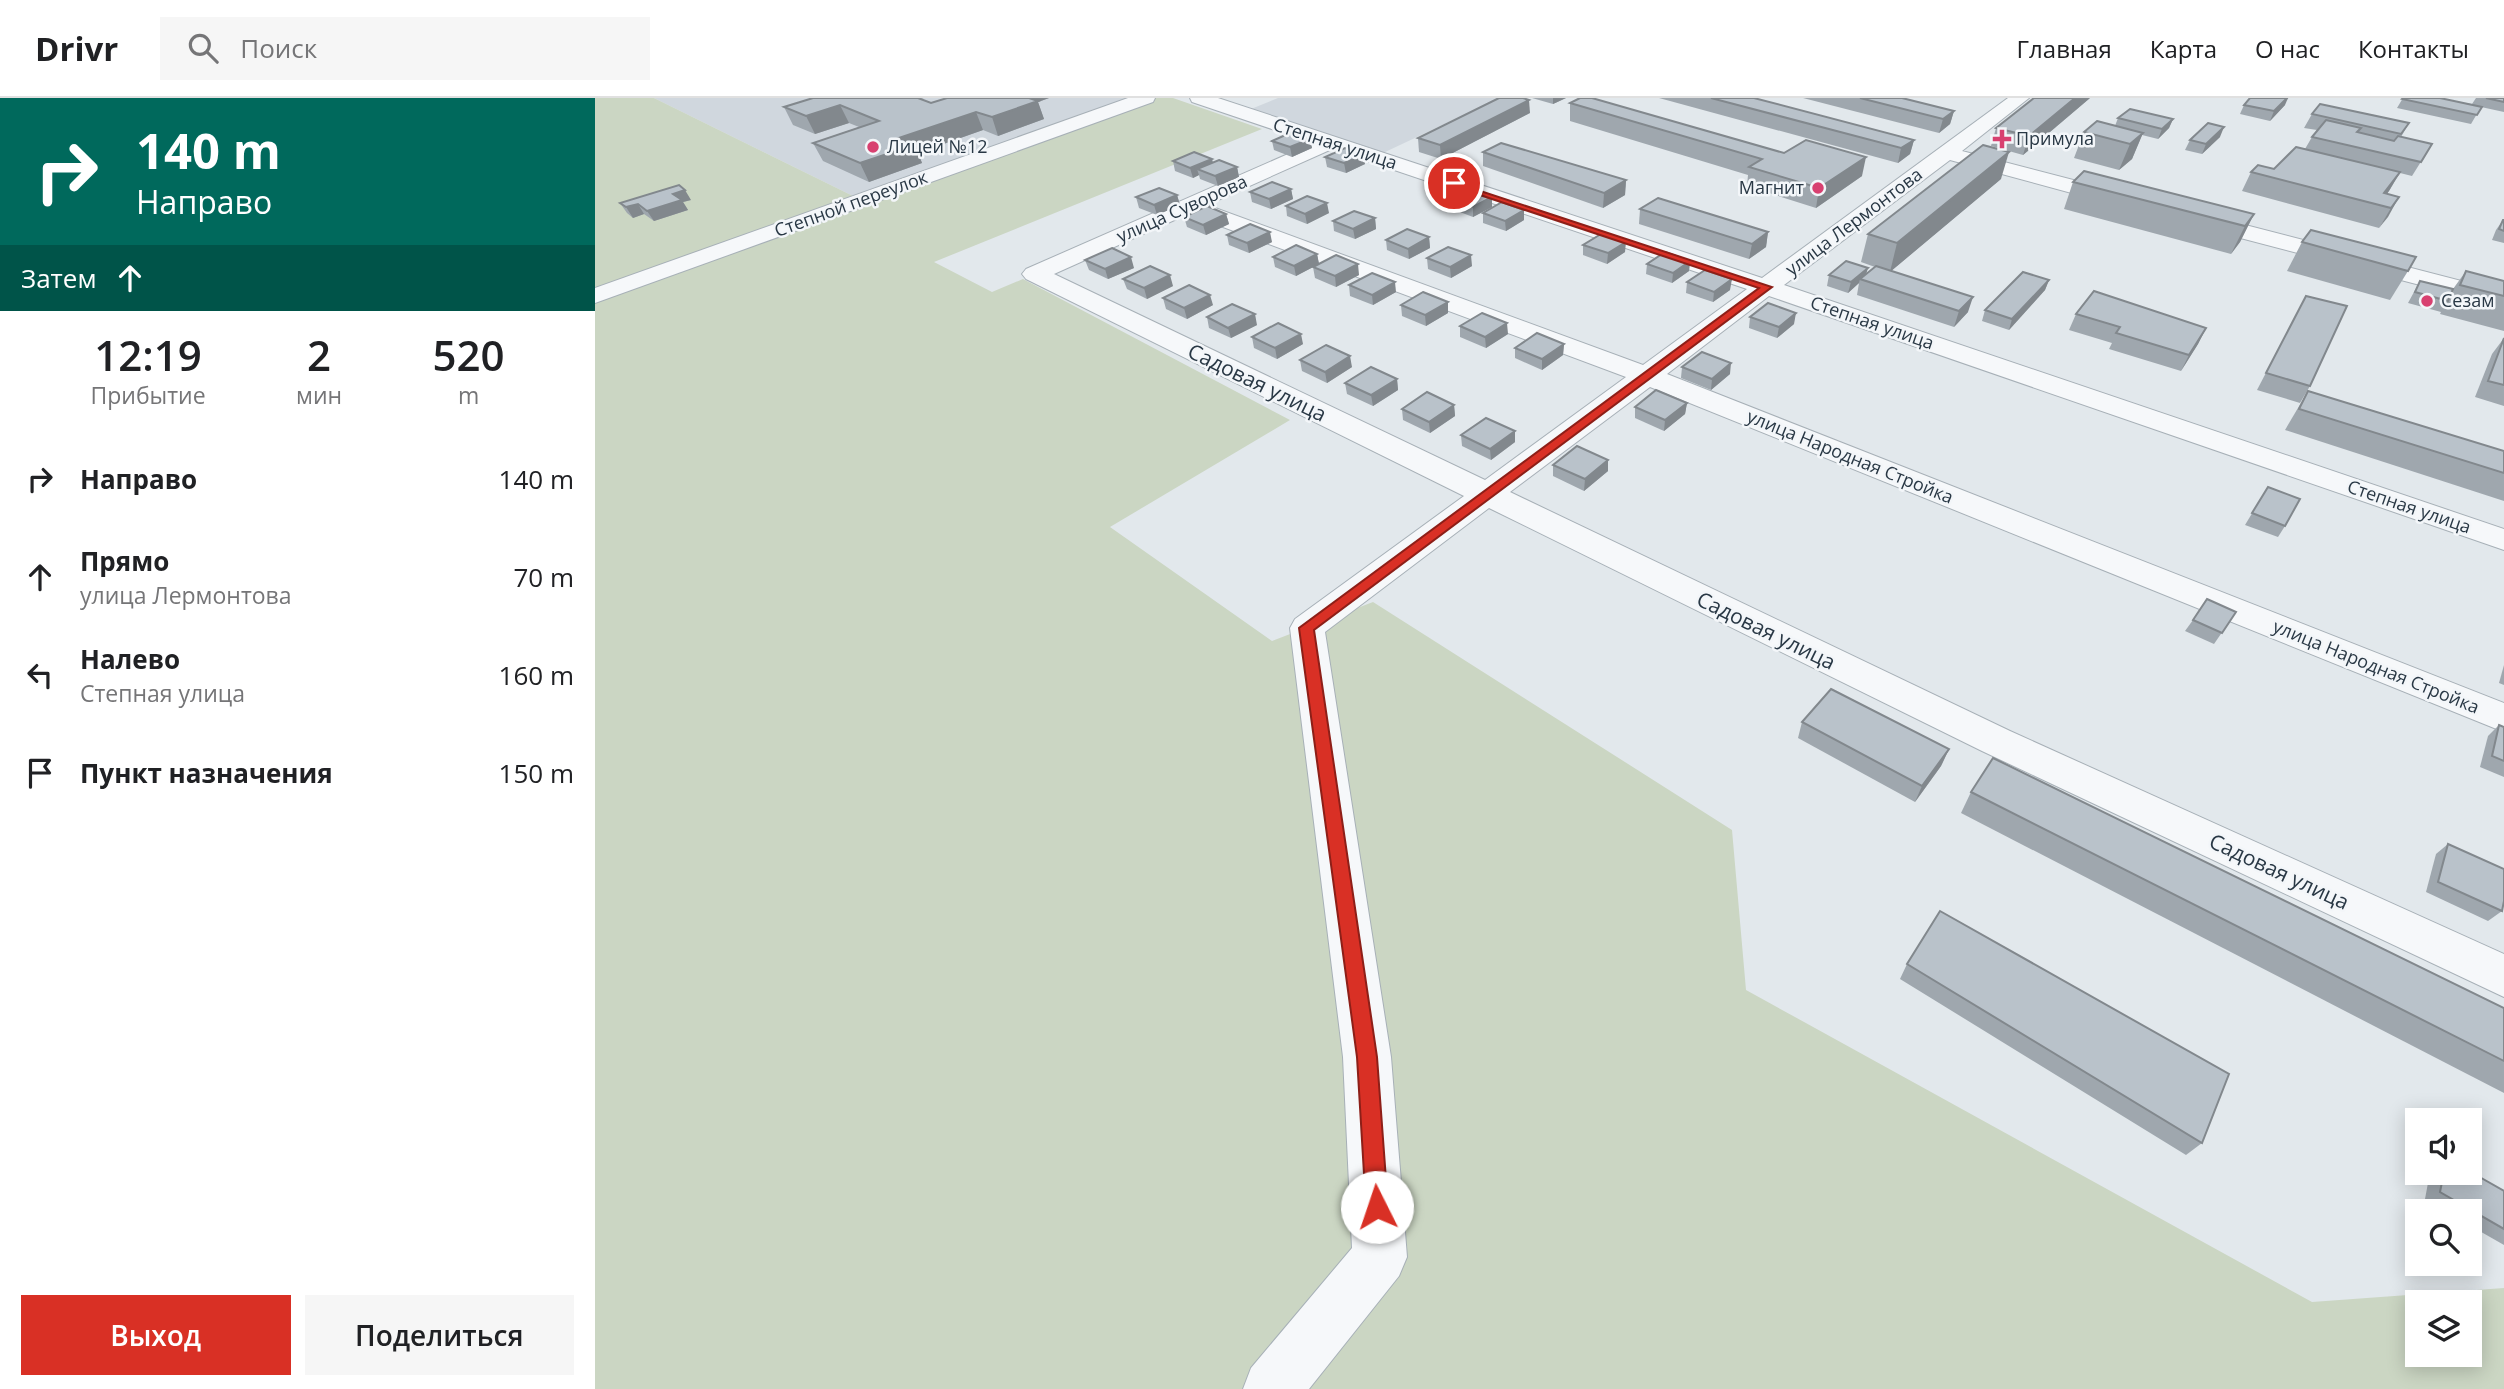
<!DOCTYPE html>
<html lang="ru">
<meta charset="utf-8">
<style>
body{margin:0;font-family:"Open Sans",sans-serif;background:#f6f6f6;color:#202124;height:100vh;display:flex;flex-direction:column;font-size:26px;white-space:nowrap}
*{box-sizing:border-box;margin:0}
p{font-size:23px;color:#757577}
.icon{flex:none;width:38px;height:38px;fill:none;stroke:currentColor;stroke-width:2;stroke-linecap:round;stroke-linejoin:round}
.map{position:relative;flex:1;overflow:hidden}
.details{display:flex;flex-direction:column;background:#fff;width:595px}
.details>*{flex:none}
.top-card{background:#00695c;color:#fff;overflow:hidden}
.controls{position:absolute;left:1810px;top:1010px;display:grid;gap:14px}
.controls a{display:grid;place-items:center;width:77px;height:77px;border-radius:0px;background:#fff;box-shadow:0 4px 18px #0003;font-size:35px}
.pin{position:absolute;display:grid;place-items:center;width:60px;height:60px;color:#fff;margin:-30px;border:4px solid #fff;border-radius:50%;box-shadow:0 2px 7px #0007}
.me{position:absolute;width:77px;margin:-38px;rotate:356deg;stroke-linejoin:round;filter:drop-shadow(0 0 5px #0008)}
.turn{display:flex;align-items:center;gap:24px;height:147px;padding:0 21px;font-size:32px}
.turn .icon{width:91px;height:91px;stroke-width:2.5}
.turn b{display:block;font-size:49px;line-height:60px}
.then{display:flex;align-items:center;height:66px;padding:0 21px;background:#0003;gap:14px;font-size:26px}
.eta{display:flex;justify-content:space-evenly;align-items:center;height:119px;text-align:center}
.eta b{font-size:42px;font-weight:600;line-height:49px}
.action{display:flex;gap:14px;margin-top:auto;padding:14px 21px}
.action a{flex:1;height:80px;border-radius:0px;background:#d93025;color:#fff;font-size:28px;font-weight:600;line-height:80px;text-align:center}
.action a+a{background:#f6f6f6;color:#202124}
ul{padding:0;list-style:none}
li{display:flex;align-items:center;gap:21px;height:98px;padding:0 21px}
li div{flex:1}
li b{display:block;font-size:26px}
li em{font-style:normal}
header{display:flex;align-items:center;gap:42px;box-sizing:border-box;height:98px;padding:0 35px;background:#fff;border-bottom:2px solid #e0e0e0}
header strong{font-size:33px}
nav{display:flex;gap:38px;margin-inline-start:auto;font-size:24px}
.search{width:490px;height:63px;background:#f6f6f6;display:flex;align-items:center;gap:18px;box-sizing:border-box;padding:0 24px;border-radius:0px;color:#757577;font-size:26px}
main{display:flex;flex:1;min-height:0}
.map>svg:first-child{display:block}
</style>
<header>
<strong>Drivr</strong>
<div class="search"><svg class="icon" aria-label="search" viewBox="0 0 24 24"><circle cx="10" cy="10" r="6"/><path d="M15 15l6 6"/></svg>Поиск</div>
<nav><a>Главная</a><a>Карта</a><a>О нас</a><a>Контакты</a></nav>
</header>
<main>
<section class="details">
<div class="top-card">
<div class="turn"><svg class="icon" aria-label="right" viewBox="0 0 24 24"><path d="M7 20v-9h11M14 6l5 5-5 5"/></svg><div><b>140 m</b>Направо</div></div>
<div class="then">Затем<svg class="icon" aria-label="ahead" viewBox="0 0 24 24"><path d="M12 20V5M6 11l6-6 6 6"/></svg></div>
</div>
<div class="eta">
<div><b>12:19</b><p>Прибытие</p></div>
<div><b>2</b><p>мин</p></div>
<div><b>520</b><p>m</p></div>
</div>
<ul>
<li><svg class="icon" aria-label="right" viewBox="0 0 24 24"><path d="M7 20v-9h11M14 6l5 5-5 5"/></svg><div><b>Направо</b></div><em>140 m</em></li>
<li><svg class="icon" aria-label="ahead" viewBox="0 0 24 24"><path d="M12 20V5M6 11l6-6 6 6"/></svg><div><b>Прямо</b><p>улица Лермонтова</p></div><em>70 m</em></li>
<li><svg class="icon" aria-label="left" viewBox="0 0 24 24"><path d="M17 20v-9H6M10 6l-5 5 5 5"/></svg><div><b>Налево</b><p>Степная улица</p></div><em>160 m</em></li>
<li><svg class="icon" aria-label="arrive" viewBox="0 0 24 24"><path d="M6 21V4h12l-3 4 3 4H6"/></svg><div><b>Пункт назначения</b></div><em>150 m</em></li>
</ul>
<div class="action"><a>Выход</a><a>Поделиться</a></div>
</section>
<div class="map">
<svg width="1909" height="1291" viewBox="0 0 1909 1291">
<rect width="100%" height="100%" fill="#e2e8ec"/>
<!-- built -->
<g fill="#d0d7de">
<polygon points="59,0 538,0 258,98"/>
<polygon points="683,0 905,0 788,55 656,11"/>
</g>
<!-- green -->
<path fill="#cbd6c3" fill-rule="evenodd" d="M0,0H59L258,98L538,0H578L667,31L339,164L397,194L428,181L695,322L515,429L677,543L778,504L1137,732L1151,892L1717,1204L1909,1190V1291H0ZM1822,1204H1874V1256H1822Z"/>
<g fill="none" stroke-linecap="round" stroke-linejoin="round">
<defs>
<g id="minor">
<polygon points="533,0 560,0 558,4 0,205 0,190"/>
<path d="M595,0H623L1167,180L1413,0H1434L1367,53L1536,97L1539,102L1536,107L1528,109L1355,62L1189,187L1909,431V452L1174,198L1072,276L1909,605V634L1055,289L915,394L1415,633L1909,856V899L1387,653L894,410L730,534L796,959L812,1159L804,1178L714,1291H648L656,1270L757,1150L748,959L695,530L700,521L869,398L431,181L427,176L431,171L718,45L597,4ZM737,51L1152,191L1048,267L612,107ZM593,116L1031,279L890,382L459,176Z"/>
<polygon points="1600,114 1909,194 1909,209 1592,126 1589,121 1592,116"/>
</g>
</defs>
<!-- minor casing -->
<use href="#minor" stroke="#a7b0b7" stroke-width="2"/>
<!-- minor -->
<use href="#minor" fill="#f6f8fa" fill-rule="evenodd"/>
</g>
<!-- wall -->
<g fill="#9fa7ae">
<polygon points="218,0 329,0 326,1 336,5 352,0 454,0 443,4 449,21 403,38 388,32 323,55 327,65 274,84 228,63 218,45 264,29 254,25 220,36 198,27 189,9"/>
<polygon points="937,0 971,0 958,6"/>
<polygon points="1064,0 1159,0 1319,42 1315,56 1303,65"/>
<polygon points="1208,0 1307,0 1359,13 1355,26 1344,35"/>
<polygon points="1495,0 1428,57 1396,48 1401,30"/>
<polygon points="1808,0 1877,6 1881,0 1909,0 1909,14 1886,9 1876,26 1802,10"/>
<polygon points="975,5 1267,78 1221,110 1152,88 1153,77 975,23"/>
<polygon points="1649,7 1690,7 1675,23 1645,16"/>
<polygon points="935,15 846,61 824,54 823,40"/>
<polygon points="1717,16 1814,25 1806,39 1837,46 1817,78 1805,75 1792,96 1804,99 1784,130 1647,93 1656,74 1679,71 1710,51 1717,39 1722,32 1709,30"/>
<polygon points="1523,20 1578,21 1574,30 1563,41 1547,37 1537,61 1524,72 1479,60 1489,34 1520,28"/>
<polygon points="1625,39 1607,56 1590,52 1595,42"/>
<polygon points="715,41 717,50 697,59 679,52 677,43"/>
<polygon points="888,54 1031,82 1030,97 1008,110 888,68"/>
<polygon points="730,59 770,66 751,75 732,69"/>
<polygon points="617,61 618,65 642,69 644,79 623,88 605,81 604,77 598,80 580,73 578,63"/>
<polygon points="1406,81 1296,173 1373,214 1359,229 1262,197 1264,185 1253,195 1232,188 1234,177 1271,176 1280,169 1266,164 1273,136"/>
<polygon points="1478,84 1659,116 1645,144 1636,156 1469,111"/>
<polygon points="696,91 698,101 676,111 657,104 655,94"/>
<polygon points="582,97 585,107 562,117 544,110 541,99"/>
<polygon points="856,101 897,109 878,119 857,111"/>
<polygon points="96,102 88,104 93,112 59,123 49,116 38,120 32,115 25,105"/>
<polygon points="691,108 734,115 712,126 692,118"/>
<polygon points="1045,111 1173,134 1171,149 1154,161 1044,126"/>
<polygon points="929,112 929,122 911,133 888,125 888,115"/>
<polygon points="631,116 634,126 611,137 592,129 589,119"/>
<polygon points="780,120 781,131 760,141 739,133 738,123"/>
<polygon points="1908,122 1909,122 1909,145 1897,142 1901,132"/>
<polygon points="632,137 677,144 654,155 634,147"/>
<polygon points="834,139 835,150 814,161 792,152 791,142"/>
<polygon points="1707,144 1813,173 1795,202 1692,173"/>
<polygon points="988,147 1030,154 1012,166 988,157"/>
<polygon points="722,156 724,166 764,177 741,189 720,180 718,169 701,178 680,169 678,159"/>
<polygon points="832,160 877,168 856,180 833,171"/>
<polygon points="490,162 539,170 513,181 494,172"/>
<polygon points="1095,163 1094,173 1077,185 1051,176 1052,166"/>
<polygon points="1871,173 1909,183 1909,233 1845,216 1846,214 1813,205 1825,183 1858,191"/>
<polygon points="528,181 578,188 552,201 532,191"/>
<polygon points="1454,182 1450,192 1414,232 1387,223 1390,212"/>
<polygon points="1092,184 1135,192 1118,204 1091,195"/>
<polygon points="754,187 801,194 778,207 755,198"/>
<polygon points="1711,198 1715,288 1705,305 1662,292"/>
<polygon points="568,200 618,207 592,221 571,211"/>
<polygon points="806,207 853,215 831,228 807,218"/>
<polygon points="1481,216 1611,230 1603,246 1586,273 1514,251 1517,245 1474,232"/>
<polygon points="612,219 662,227 636,240 614,230"/>
<polygon points="1155,219 1199,226 1182,240 1154,230"/>
<polygon points="865,228 913,236 891,250 865,239"/>
<polygon points="657,239 708,246 682,261 659,250"/>
<polygon points="1909,240 1909,308 1880,299 1897,256"/>
<polygon points="969,246 968,257 947,272 920,260 920,250"/>
<polygon points="705,262 757,269 732,285 707,273"/>
<polygon points="1087,269 1135,276 1116,292 1086,280"/>
<polygon points="802,281 803,292 778,308 752,296 750,285"/>
<polygon points="1713,293 1909,353 1909,403 1690,332"/>
<polygon points="1092,305 1090,316 1069,333 1040,320 1040,309"/>
<polygon points="859,307 860,318 835,335 808,322 807,311"/>
<polygon points="920,333 920,344 896,362 867,348 866,337"/>
<polygon points="958,367 1013,373 989,393 958,378"/>
<polygon points="1673,389 1690,428 1683,439 1650,427"/>
<polygon points="1641,514 1619,546 1590,533 1598,522"/>
<polygon points="1909,567 1909,587 1904,585"/>
<polygon points="1207,624 1354,651 1346,668 1320,704 1203,640"/>
<polygon points="1904,627 1909,629 1909,679 1885,669 1893,638"/>
<polygon points="1376,694 1909,910 1909,995 1366,715"/>
<polygon points="1853,746 1907,813 1893,823 1831,794 1841,756"/>
<polygon points="1312,866 1607,1045 1591,1057 1305,881"/>
<polygon points="1835,1074 1874,1074 1909,1093 1909,1147 1874,1127 1874,1113 1850,1113 1830,1101"/>
</g>
<!-- shaded-wall -->
<g fill="#82888d">
<polygon points="422,0 454,0 443,4 449,21 403,38 397,19"/>
<polygon points="958,0 971,0 958,6"/>
<polygon points="1480,0 1495,0 1428,57 1434,38"/>
<polygon points="1692,0 1693,0 1690,7 1675,23 1679,13"/>
<polygon points="934,2 935,15 846,61 845,47"/>
<polygon points="245,7 254,25 220,36 211,18"/>
<polygon points="1359,13 1355,26 1344,35 1348,21"/>
<polygon points="381,14 388,32 323,55 327,65 274,84 265,65 304,40"/>
<polygon points="1578,21 1574,30 1563,41 1567,31"/>
<polygon points="1629,29 1625,39 1607,56 1611,46"/>
<polygon points="1548,35 1537,61 1524,72 1535,46"/>
<polygon points="715,41 717,50 697,59 695,49"/>
<polygon points="1319,42 1315,56 1303,65 1306,50"/>
<polygon points="1414,54 1406,81 1295,174 1302,145"/>
<polygon points="769,57 770,66 751,75 749,65"/>
<polygon points="1271,59 1267,78 1221,110 1224,90"/>
<polygon points="617,61 619,71 602,71 604,77 598,80 595,70"/>
<polygon points="642,69 644,79 623,88 620,78"/>
<polygon points="1805,74 1794,93 1783,107 1789,95"/>
<polygon points="1031,82 1030,97 1008,110 1009,95"/>
<polygon points="696,91 698,101 676,111 674,101"/>
<polygon points="90,92 96,102 88,104 93,112 59,123 52,113 78,96"/>
<polygon points="582,97 585,107 562,117 559,107"/>
<polygon points="897,99 897,109 878,119 878,109"/>
<polygon points="1804,99 1793,119 1784,130 1796,110"/>
<polygon points="732,105 734,115 712,126 710,116"/>
<polygon points="43,106 49,116 38,120 31,109"/>
<polygon points="929,112 929,122 911,133 910,123"/>
<polygon points="631,116 634,126 611,137 608,127"/>
<polygon points="1659,116 1645,144 1636,156 1650,128"/>
<polygon points="780,120 781,131 760,141 758,131"/>
<polygon points="675,134 677,144 654,155 652,145"/>
<polygon points="1173,134 1171,149 1154,161 1157,146"/>
<polygon points="834,139 835,150 814,161 813,151"/>
<polygon points="1031,144 1030,154 1012,166 1013,155"/>
<polygon points="722,156 724,166 701,178 699,168"/>
<polygon points="876,157 877,168 856,180 855,169"/>
<polygon points="536,159 539,170 513,181 510,171"/>
<polygon points="1095,163 1094,173 1077,185 1078,175"/>
<polygon points="763,166 764,177 741,189 740,178"/>
<polygon points="1273,170 1270,180 1265,181 1264,185 1253,195 1256,184"/>
<polygon points="575,177 578,188 552,201 549,190"/>
<polygon points="1137,181 1135,192 1118,204 1119,194"/>
<polygon points="1454,182 1450,192 1414,232 1417,221"/>
<polygon points="800,184 801,194 778,207 777,197"/>
<polygon points="615,197 618,207 592,221 589,210"/>
<polygon points="1378,199 1373,214 1359,229 1364,213"/>
<polygon points="853,204 853,215 831,228 830,217"/>
<polygon points="1201,215 1199,226 1182,240 1184,229"/>
<polygon points="660,216 662,227 636,240 633,230"/>
<polygon points="912,225 913,236 891,250 890,239"/>
<polygon points="1611,230 1603,246 1586,273 1594,257"/>
<polygon points="706,236 708,246 682,261 680,250"/>
<polygon points="969,246 968,257 947,272 947,261"/>
<polygon points="755,258 757,269 732,285 730,274"/>
<polygon points="1136,265 1135,276 1116,292 1117,281"/>
<polygon points="802,281 803,292 778,308 776,297"/>
<polygon points="1092,305 1090,316 1069,333 1070,322"/>
<polygon points="859,307 860,318 835,335 834,324"/>
<polygon points="920,333 920,344 896,362 895,351"/>
<polygon points="1013,362 1013,373 989,393 990,381"/>
<polygon points="1354,651 1346,668 1320,704 1327,688"/>
</g>
<!-- building -->
<g fill="#b9c2ca" stroke="#82888d" stroke-width="2">
<polygon points="218,0 323,0 336,5 352,0 434,0 443,3 397,19 381,14 304,40 319,47 265,65 218,45 284,23 245,7 211,18 189,9"/>
<polygon points="904,0 928,0 934,2 845,47 823,40"/>
<polygon points="985,0 997,0 1189,55 1211,42 1271,59 1224,90 1154,69 1167,61 975,5"/>
<polygon points="1116,0 1159,0 1319,42 1306,50"/>
<polygon points="1265,0 1307,0 1359,13 1348,21"/>
<polygon points="1439,0 1480,0 1434,38 1401,30"/>
<polygon points="1655,0 1692,0 1679,13 1649,7"/>
<polygon points="1808,0 1845,0 1887,9 1882,17 1807,1"/>
<polygon points="1891,0 1909,0 1909,4"/>
<polygon points="1725,6 1814,25 1806,36 1717,16"/>
<polygon points="1535,11 1578,21 1567,31 1523,20"/>
<polygon points="1731,22 1766,30 1762,34 1799,43 1803,38 1837,46 1826,64 1717,39"/>
<polygon points="1502,23 1548,35 1535,46 1489,34"/>
<polygon points="1613,25 1629,29 1611,46 1595,42"/>
<polygon points="697,34 715,41 695,49 677,43"/>
<polygon points="906,45 1031,82 1009,95 888,54"/>
<polygon points="1388,47 1414,54 1302,145 1273,136"/>
<polygon points="1701,49 1805,74 1789,95 1804,99 1796,110 1656,74 1663,67 1679,71"/>
<polygon points="750,50 769,57 749,65 730,59"/>
<polygon points="599,54 617,61 595,70 578,63"/>
<polygon points="624,62 642,69 620,78 602,71"/>
<polygon points="1489,73 1659,116 1650,128 1478,84"/>
<polygon points="677,84 696,91 674,101 655,94"/>
<polygon points="84,87 90,92 78,96 87,102 52,113 43,106 31,109 25,105"/>
<polygon points="564,90 582,97 559,107 541,99"/>
<polygon points="875,91 897,99 878,109 856,101"/>
<polygon points="712,98 732,105 710,116 691,108"/>
<polygon points="1063,100 1173,134 1157,146 1045,111"/>
<polygon points="907,104 929,112 910,123 888,115"/>
<polygon points="612,108 631,116 608,127 589,119"/>
<polygon points="759,113 780,120 758,131 738,123"/>
<polygon points="1908,122 1909,122 1909,133 1904,131"/>
<polygon points="655,126 675,134 652,145 632,137"/>
<polygon points="812,131 834,139 813,151 791,142"/>
<polygon points="1716,132 1821,159 1813,173 1707,144"/>
<polygon points="1006,136 1031,144 1013,155 988,147"/>
<polygon points="701,147 722,156 699,168 678,159"/>
<polygon points="853,149 876,157 855,169 832,160"/>
<polygon points="517,150 536,159 510,171 490,162"/>
<polygon points="1070,154 1095,163 1078,175 1052,166"/>
<polygon points="741,157 763,166 740,178 718,169"/>
<polygon points="1251,163 1273,170 1256,184 1234,177"/>
<polygon points="555,168 575,177 549,190 528,181"/>
<polygon points="1281,168 1378,199 1364,213 1265,181"/>
<polygon points="1110,172 1137,181 1119,194 1092,184"/>
<polygon points="1871,173 1909,183 1909,198 1865,187"/>
<polygon points="1428,174 1454,182 1417,221 1390,212"/>
<polygon points="777,175 800,184 777,197 754,187"/>
<polygon points="1825,183 1858,191 1853,203 1820,194"/>
<polygon points="594,187 615,197 589,210 568,200"/>
<polygon points="1499,193 1611,230 1594,257 1521,235 1525,229 1481,216"/>
<polygon points="828,194 853,204 830,217 806,207"/>
<polygon points="1711,198 1752,208 1715,288 1671,275"/>
<polygon points="1173,205 1201,215 1184,229 1155,219"/>
<polygon points="637,206 660,216 633,230 612,219"/>
<polygon points="887,215 912,225 890,239 865,228"/>
<polygon points="683,225 706,236 680,250 657,239"/>
<polygon points="942,235 969,246 947,261 920,250"/>
<polygon points="1909,240 1909,287 1893,283"/>
<polygon points="731,247 755,258 730,274 705,262"/>
<polygon points="1107,254 1136,265 1117,281 1087,269"/>
<polygon points="776,269 802,281 776,297 750,285"/>
<polygon points="1061,292 1092,305 1070,322 1040,309"/>
<polygon points="1713,293 1909,353 1909,375 1704,311"/>
<polygon points="832,294 859,307 834,324 807,311"/>
<polygon points="891,320 920,333 895,351 866,337"/>
<polygon points="982,348 1013,362 990,381 958,367"/>
<polygon points="1673,389 1705,401 1690,428 1657,415"/>
<polygon points="1612,501 1641,514 1627,535 1598,522"/>
<polygon points="1236,591 1354,651 1327,688 1207,624"/>
<polygon points="1904,627 1909,629 1909,663 1897,658"/>
<polygon points="1398,660 1909,910 1909,963 1376,694"/>
<polygon points="1853,746 1909,771 1909,803 1907,813 1843,784"/>
<polygon points="1345,813 1634,976 1607,1045 1312,866"/>
<polygon points="1874,1073 1909,1093 1909,1131 1845,1094 1849,1074 1874,1074"/>
</g>
<!-- route -->
<polygon fill="#d93025" stroke="#8d1f18" stroke-width="2" points="855,83 1177,189 719,532 782,959 793,1109 790,1117 782,1120 774,1117 771,1109 762,959 704,530 1164,190 855,87"/>
<!-- markers -->
<g fill="#d84070" stroke="#f3f6f9" stroke-width="2.5">
<path d="M1403.5 30.5h7v7h7v7h-7v7h-7v-7h-7v-7h7z"/>
<circle cx="278" cy="49" r="7"/>
<circle cx="1223" cy="90" r="7"/>
<circle cx="1832" cy="203" r="7"/>
</g>
<g text-anchor="middle" stroke-width="5" stroke-linejoin="round" paint-order="stroke">
<!-- far-poi labels -->
<g font-size="18" fill="#293845" stroke="#f3f6f9" text-anchor="start">
<text x="1421" y="47">Примула</text>
<text x="292" y="55">Лицей №12</text>
<text x="1209" y="96" text-anchor="end">Магнит</text>
<text x="1846" y="209">Сезам</text>
</g>
<!-- far-street labels -->
<g font-size="18" fill="#293845" stroke="#f3f6f9">
<text transform="translate(740 46) rotate(18)" y="6">Степная улица</text>
<text transform="translate(256 106) rotate(-20)" y="6">Степной переулок</text>
<text transform="translate(587 111) rotate(-24)" y="6">улица Суворова</text>
<text transform="translate(1259 124) rotate(-37)" y="6">улица Лермонтова</text>
<text transform="translate(1277 225) rotate(19)" y="6">Степная улица</text>
<text transform="translate(1255 359) rotate(22)" y="6">улица Народная Стройка</text>
<text transform="translate(1814 409) rotate(19)" y="6">Степная улица</text>
<text transform="translate(1781 569) rotate(22)" y="6">улица Народная Стройка</text>
</g>
<!-- street labels -->
<g font-size="21" fill="#293845" stroke="#f3f6f9">
<text transform="translate(662 285) rotate(26)" y="7">Садовая улица</text>
<text transform="translate(1171 533) rotate(26)" y="7">Садовая улица</text>
<text transform="translate(1684 774) rotate(25)" y="7">Садовая улица</text>
</g>
</g>
</svg>
<div class="controls">
<a><svg class="icon" aria-label="sound" viewBox="0 0 24 24"><path d="M4 9h4l5-4v14l-5-4H4zM17 9q2 3 0 6"/></svg></a>
<a><svg class="icon" aria-label="search" viewBox="0 0 24 24"><circle cx="10" cy="10" r="6"/><path d="M15 15l6 6"/></svg></a>
<a><svg class="icon" aria-label="layers" viewBox="0 0 24 24"><path d="M12 4l9 5-9 5-9-5zM3 14l9 5 9-5"/></svg></a>
</div>
<div class="pin" style="left:859px;top:85px;background:#d93025"><svg class="icon" aria-label="arrive" viewBox="0 0 24 24"><path d="M6 21V4h12l-3 4 3 4H6"/></svg></div>
<svg class="me" style="left:782px;top:1109px" viewBox="-20 -20 40 40"><circle r="19" fill="#fff"/><path d="M0-13L10 11 0 6-10 11z" fill="#d93025"/></svg>
</div>
</main>
